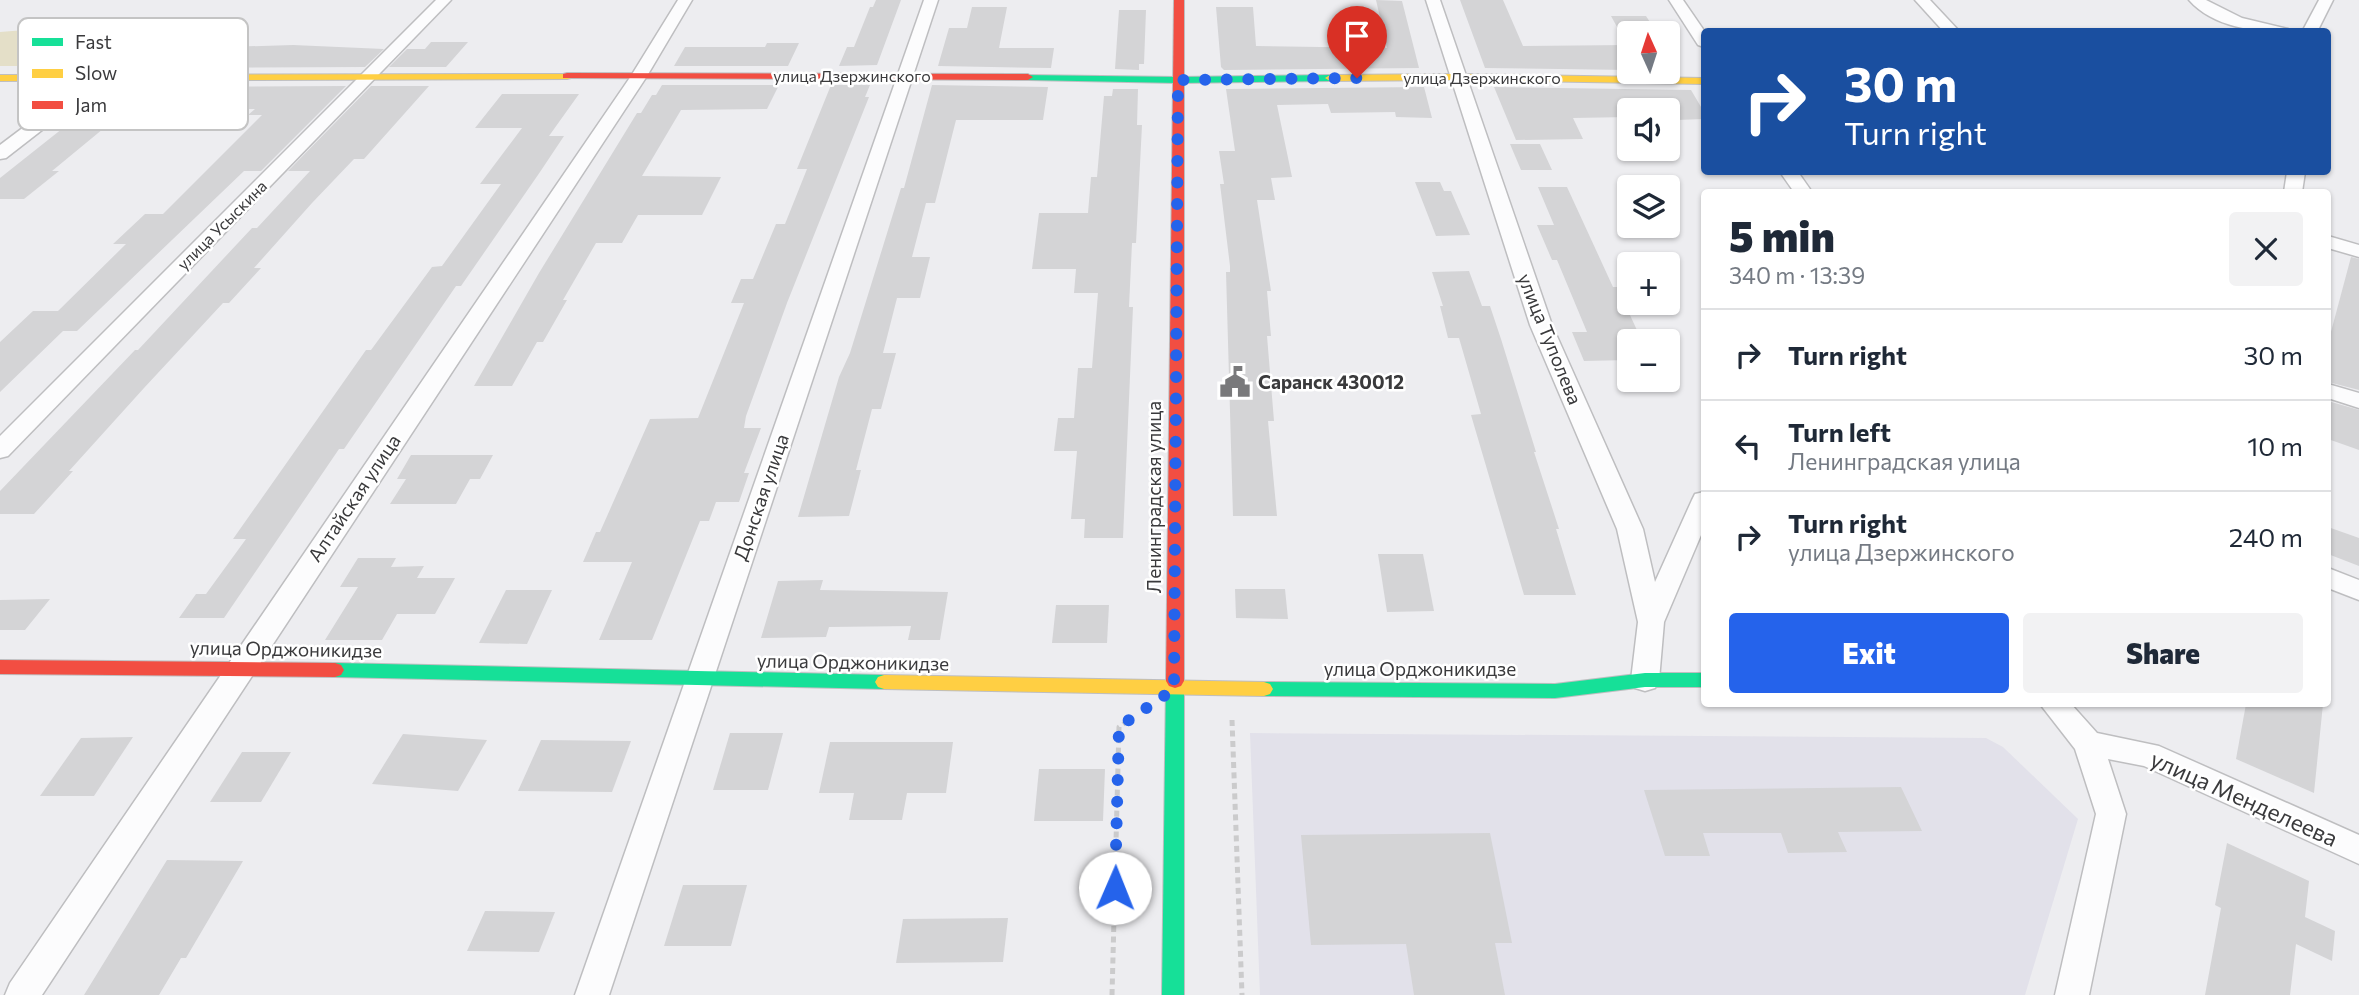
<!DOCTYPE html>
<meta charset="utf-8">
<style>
body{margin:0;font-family:Commissioner,sans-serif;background:#f2f2f3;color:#1f2937;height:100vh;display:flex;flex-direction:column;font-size:26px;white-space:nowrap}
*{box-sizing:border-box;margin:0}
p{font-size:23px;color:#747a83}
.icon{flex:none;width:38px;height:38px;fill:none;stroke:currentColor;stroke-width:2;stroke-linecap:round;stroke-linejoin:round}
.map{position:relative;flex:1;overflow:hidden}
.details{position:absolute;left:1701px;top:189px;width:630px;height:518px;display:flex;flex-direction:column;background:#fff;border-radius:7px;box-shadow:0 2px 5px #0004}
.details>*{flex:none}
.guide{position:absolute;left:1701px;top:28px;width:630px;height:147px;border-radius:7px;box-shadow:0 2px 5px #0004;background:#1a4fa0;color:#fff;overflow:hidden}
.needle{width:46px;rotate:357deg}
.buttons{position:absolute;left:1617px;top:21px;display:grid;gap:14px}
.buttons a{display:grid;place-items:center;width:63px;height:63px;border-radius:7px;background:#fff;box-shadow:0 2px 5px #0004;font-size:35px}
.pin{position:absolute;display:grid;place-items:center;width:60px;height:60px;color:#fff;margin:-72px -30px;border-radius:50% 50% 50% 0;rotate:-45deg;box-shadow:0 0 7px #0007}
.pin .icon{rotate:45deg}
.me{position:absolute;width:77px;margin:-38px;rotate:1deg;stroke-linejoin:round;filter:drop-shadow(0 0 5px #0008)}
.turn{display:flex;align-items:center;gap:24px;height:147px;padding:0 28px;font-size:32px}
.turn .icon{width:91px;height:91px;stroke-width:2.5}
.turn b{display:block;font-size:49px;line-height:60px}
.round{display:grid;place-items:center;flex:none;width:74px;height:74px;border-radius:7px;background:#f2f2f3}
.headline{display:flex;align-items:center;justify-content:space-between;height:119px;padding:0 28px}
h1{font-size:42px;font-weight:800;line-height:52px}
.button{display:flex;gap:14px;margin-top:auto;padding:14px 28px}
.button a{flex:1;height:80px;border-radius:7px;background:#2563eb;color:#fff;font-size:28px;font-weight:800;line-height:80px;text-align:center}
.button a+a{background:#f2f2f3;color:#1f2937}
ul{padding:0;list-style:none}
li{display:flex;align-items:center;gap:21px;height:91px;padding:0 28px;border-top:2px solid #e0e1e3}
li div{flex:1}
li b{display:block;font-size:26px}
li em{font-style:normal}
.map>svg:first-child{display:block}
</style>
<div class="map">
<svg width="2359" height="995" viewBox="0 0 2359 995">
<rect width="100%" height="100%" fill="#ededf0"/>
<!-- built -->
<polygon fill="#e2e1ea" points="1250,733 1986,738 2003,747 2078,819 2025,995 1260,995"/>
<!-- green -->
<polygon fill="#e4dfc8" points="25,30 196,31 144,66 0,66 0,32"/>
<!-- building -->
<g fill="#d4d4d6">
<polygon points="876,0 901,0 877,65 839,66 847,47 854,47 870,7 873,7"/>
<polygon points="1376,0 1402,1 1419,68 1224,70 1221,67 1216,7 1253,7 1256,46 1387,48"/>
<polygon points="1460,0 1503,0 1523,46 1627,45 1611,16 1646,16 1657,33 1629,33 1629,70 1485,68"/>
<polygon points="972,7 1007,7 999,48 1054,48 1051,68 938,66 949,28 967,28"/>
<polygon points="1119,10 1146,10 1144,64 1139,64 1139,70 1115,69"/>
<polygon points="431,42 468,42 446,67 389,67 407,49 425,49"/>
<polygon points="767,43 799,43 788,66 674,66 685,47 765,47"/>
<polygon points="293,45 384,49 365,67 166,68 191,48"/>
<polygon points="662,85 779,85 767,109 681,110 642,176 721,177 702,215 638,215 622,243 596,243 563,300 567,300 543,342 537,342 512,386 474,386 539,273 637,113 641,113 652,95 656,95"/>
<polygon points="831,85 870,85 865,97 869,97 787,303 746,416 744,428 761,428 744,473 749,473 739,502 716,502 709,521 700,521 652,640 599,640 632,562 583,562 596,532 600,532 650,419 698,418 744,303 731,303 741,279 753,279 776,224 785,224 807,169 797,169"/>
<polygon points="932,85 1048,87 1043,120 956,120 935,203 926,203 912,257 930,257 920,298 897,298 883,353 896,353 881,409 872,409 856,470 861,470 849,516 798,517 839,377 850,353 901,188 904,188"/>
<polygon points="346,86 261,171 244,171 77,331 63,331 0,392 0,342 33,311 58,311 126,244 113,244 145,214 163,214 262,115 248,115 255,109 126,110 52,171 59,171 24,199 0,199 0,178 106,94 134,94 142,87"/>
<polygon points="371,86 429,86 364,159 354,159 312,203 254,268 261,268 229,303 223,303 144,388 69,471 73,471 34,514 0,514 0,491 135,350 138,350 252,228 257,228 310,171 288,171"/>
<polygon points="1424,87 1432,118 1396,117 1395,112 1331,113 1328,104 1277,105 1292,177 1271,178 1275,200 1257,200 1271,291 1267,291 1271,336 1267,336 1274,421 1268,421 1277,516 1233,516 1226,272 1230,272 1230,266 1220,184 1224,184 1219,151 1235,151 1226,89"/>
<polygon points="1494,87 1691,90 1704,112 1704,119 1677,120 1676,117 1668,117 1668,110 1629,110 1629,117 1573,118 1583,139 1516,140"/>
<polygon points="1113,89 1138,89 1137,125 1142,125 1136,243 1132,243 1129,307 1133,307 1123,538 1084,538 1085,519 1071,519 1077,451 1054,451 1058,418 1074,418 1078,368 1092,368 1098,293 1074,293 1076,269 1032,269 1039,213 1088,213 1091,177 1097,177 1104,96 1112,96"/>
<polygon points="502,94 579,94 549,136 564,136 540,172 461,286 456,286 344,449 339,449 224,618 179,618 196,594 206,594 246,539 233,539 366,350 371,350 432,267 442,266 501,184 480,184 522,128 475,128"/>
<polygon points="1510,144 1540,144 1552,170 1521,170"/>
<polygon points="1415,182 1440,182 1444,191 1451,191 1470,235 1436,236"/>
<polygon points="1538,187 1567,187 1613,287 1617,287 1642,341 1629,341 1629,360 1584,361 1572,332 1587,332 1557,260 1552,260 1537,225 1554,225"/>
<polygon points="2351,257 2359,259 2359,390 2328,382 2328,343"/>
<polygon points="1469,271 1482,306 1490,306 1501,339 1536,452 1534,452 1559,529 1556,529 1576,595 1524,595 1471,415 1481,414 1459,338 1448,338 1440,306 1443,306 1432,272"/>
<polygon points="2328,401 2359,410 2359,450 2328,439"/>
<polygon points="411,455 493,455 480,479 470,479 456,504 390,504 406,479 397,479"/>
<polygon points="2328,527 2359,538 2359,566 2328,554"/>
<polygon points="1378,554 1423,554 1434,611 1387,612"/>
<polygon points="358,558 396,558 391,567 424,566 417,578 455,578 435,614 397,614 382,640 325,640 358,587 340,587"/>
<polygon points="823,580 820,590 948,592 940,640 908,640 911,626 829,627 826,637 761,638 778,581"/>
<polygon points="1235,589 1285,589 1288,619 1236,618"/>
<polygon points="506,590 552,590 527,644 479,643"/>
<polygon points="50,599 25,630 0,630 0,600"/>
<polygon points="1056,605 1109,605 1107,643 1052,643"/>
<polygon points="2246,704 2323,704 2314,793 2236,759"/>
<polygon points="730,733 783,733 768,790 713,790"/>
<polygon points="403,734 487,740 458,791 372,784"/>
<polygon points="133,737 94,796 40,796 81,738"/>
<polygon points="541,740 631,741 612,792 518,791"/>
<polygon points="830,742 953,742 946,793 907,793 902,820 849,820 854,793 819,793"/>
<polygon points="242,752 291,752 261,802 210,802"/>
<polygon points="1039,769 1105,769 1103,821 1034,821"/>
<polygon points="1901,787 1922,831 1838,832 1847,852 1788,853 1781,833 1703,833 1710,856 1665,856 1644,790"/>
<polygon points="1490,833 1512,943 1495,943 1505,995 1414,995 1406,944 1311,945 1301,835"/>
<polygon points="2227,843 2309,881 2305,917 2335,931 2332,961 2296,944 2290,995 2205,995 2221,908 2215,905"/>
<polygon points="167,860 243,861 186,958 181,958 159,995 84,995"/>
<polygon points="683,885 747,885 731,946 664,946"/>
<polygon points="485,911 555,912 539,952 467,951"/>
<polygon points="1008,918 1003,962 896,963 903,919"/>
</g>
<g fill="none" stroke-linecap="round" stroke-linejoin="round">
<defs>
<g id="street">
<polygon points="436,0 451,0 8,456 0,458 0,436"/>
<polygon points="678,0 692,0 647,76 42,995 5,995 10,983 631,76"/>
<polygon points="924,0 938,0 609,995 575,995"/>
<polygon points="1426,0 1440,0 1552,325 1643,529 1655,582 1692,500 1695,494 1704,492 1704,528 1664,622 1659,680 1655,688 1645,691 1635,688 1631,680 1638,622 1617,529 1530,325"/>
<polygon points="1669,0 1683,0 1705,32 1704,47 1698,45"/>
<polygon points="1915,0 1930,0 1960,32 1944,32"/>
<path d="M2189,0H2206L2242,18L2288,29L2290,32C2256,32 2214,28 2189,0Z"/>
<polygon points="2319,0 2333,0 2317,32 2302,32"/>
<polygon points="99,73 105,75 107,78 105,81 6,158 0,159 0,145 93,75"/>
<polygon points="1780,172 1798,172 1812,192 1794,192"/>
<polygon points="2287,172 2305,172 2302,192 2284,192"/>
<polygon points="2328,236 2359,245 2359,257 2328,248"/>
<polygon points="2328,384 2359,393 2359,408 2328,398"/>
<polygon points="2328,568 2359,580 2359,600 2328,588"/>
<polygon points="2040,704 2071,704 2097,733 2159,746 2359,835 2359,864 2144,766 2108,759 2126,814 2089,995 2055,995 2096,814 2075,749"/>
</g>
<g id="fast">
<polygon points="1024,75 1178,77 1330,75 1335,78 1330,81 1178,83 1028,80 1023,77"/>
<polygon points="335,663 884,675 890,677 893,682 890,687 884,689 335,677 329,675 326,670 329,665"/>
<polygon points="1645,673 1704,673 1704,687 1645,687 1555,698 1264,696 1258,694 1255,689 1258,684 1264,682 1555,684"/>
<polygon points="1175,674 1181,676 1184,681 1184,995 1162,995 1166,681 1169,676"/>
</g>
<g id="slow">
<polygon points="571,74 571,78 567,79 0,81 0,75"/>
<polygon points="1459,74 1704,78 1704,84 1459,80 1330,81 1325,78 1330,75"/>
<polygon points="884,675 1264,682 1270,684 1273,689 1270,694 1264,696 884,689 878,687 875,682 878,677"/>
</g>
<g id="jam">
<polygon points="1174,0 1184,0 1184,681 1181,686 1175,688 1169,686 1166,681"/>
<polygon points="567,73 1028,74 1033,77 1028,80 563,78 563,74"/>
<polygon points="0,660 335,663 341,665 344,670 341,675 335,677 0,674"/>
</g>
</defs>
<!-- street casing -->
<use href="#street" stroke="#bebec0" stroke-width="3"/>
<!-- fast casing -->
<use href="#fast" stroke="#bebec0" stroke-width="2"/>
<!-- slow casing -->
<use href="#slow" stroke="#bebec0" stroke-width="2"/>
<!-- jam casing -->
<use href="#jam" stroke="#bebec0" stroke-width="2"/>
<!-- path -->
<g stroke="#cbcbcc" stroke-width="5" stroke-dasharray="6 4.5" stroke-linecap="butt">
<polyline points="1232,720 1242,995"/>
<polyline points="1112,995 1119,727 1129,720"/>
</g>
<!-- street -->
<use href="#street" fill="#fcfcfd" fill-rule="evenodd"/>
<!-- fast -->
<use href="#fast" fill="#16e098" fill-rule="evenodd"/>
<!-- slow -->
<use href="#slow" fill="#ffcf43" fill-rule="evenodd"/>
<!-- jam -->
<use href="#jam" fill="#f24e42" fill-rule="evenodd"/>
</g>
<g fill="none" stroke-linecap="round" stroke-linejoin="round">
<!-- route -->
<polyline stroke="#2563eb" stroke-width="12" stroke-dasharray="0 21.6" points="1115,888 1119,727 1174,689 1178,80 1357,78"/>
</g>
<!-- icons -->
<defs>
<symbol id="civic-bare" viewBox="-9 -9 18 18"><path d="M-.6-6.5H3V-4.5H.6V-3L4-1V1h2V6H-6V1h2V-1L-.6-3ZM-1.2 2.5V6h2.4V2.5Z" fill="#79797b" stroke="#fff" stroke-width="2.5" paint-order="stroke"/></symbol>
</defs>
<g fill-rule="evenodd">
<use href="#civic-bare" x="1213" y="360" width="44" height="44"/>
</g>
<g text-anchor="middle" stroke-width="5" stroke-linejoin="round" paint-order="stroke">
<!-- far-street labels -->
<g font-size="16" fill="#3a3a3c" stroke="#fff">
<text x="852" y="82">улица Дзержинского</text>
<text x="1482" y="84">улица Дзержинского</text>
<text transform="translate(222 225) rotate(-45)" y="6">улица Усыскина</text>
</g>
<!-- street labels -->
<g font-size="19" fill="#3a3a3c" stroke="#fff">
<text transform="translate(1550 339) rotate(68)" y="7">улица Туполева</text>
<text transform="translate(761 497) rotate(-71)" y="7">Донская улица</text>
<text transform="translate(1154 497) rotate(-90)" y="7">Ленинградская улица</text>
<text transform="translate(354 498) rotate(-56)" y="7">Алтайская улица</text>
<text transform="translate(286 649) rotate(1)" y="7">улица Орджоникидзе</text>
<text transform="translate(853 662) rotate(1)" y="7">улица Орджоникидзе</text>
<text x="1420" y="676">улица Орджоникидзе</text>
</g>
<!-- poi labels -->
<g font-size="19" font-weight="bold" fill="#3a3a3c" stroke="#fff" text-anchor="start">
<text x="1258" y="389">Саранск 430012</text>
</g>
<!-- near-street labels -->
<g font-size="23" fill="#3a3a3c" stroke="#fff">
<text transform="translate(2244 799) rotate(24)" y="8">улица Менделеева</text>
</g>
</g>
<!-- legend -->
<rect x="18" y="18" width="230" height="112" rx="10" fill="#fff" stroke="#c4c4c4" stroke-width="2"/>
<rect x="32" y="38" width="31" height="8" fill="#16e098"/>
<rect x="32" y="69" width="31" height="9" fill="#ffcf43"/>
<rect x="32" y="101" width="31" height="8" fill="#f24e42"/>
<g font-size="19" fill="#3a3a3c">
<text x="75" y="49">Fast</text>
<text x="75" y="80">Slow</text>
<text x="75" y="112">Jam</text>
</g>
</svg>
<div class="buttons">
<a><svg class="needle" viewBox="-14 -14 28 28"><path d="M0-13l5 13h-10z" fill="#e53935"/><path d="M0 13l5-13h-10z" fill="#747a83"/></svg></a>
<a><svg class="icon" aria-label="sound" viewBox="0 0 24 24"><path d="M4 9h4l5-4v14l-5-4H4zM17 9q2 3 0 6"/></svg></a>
<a><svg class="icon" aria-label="layers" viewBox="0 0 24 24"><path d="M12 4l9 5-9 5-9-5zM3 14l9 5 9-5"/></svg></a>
<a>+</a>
<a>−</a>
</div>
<div class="pin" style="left:1357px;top:78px;background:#d93025"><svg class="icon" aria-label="arrive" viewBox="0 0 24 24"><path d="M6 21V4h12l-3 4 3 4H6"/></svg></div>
<svg class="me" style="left:1115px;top:888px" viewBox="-20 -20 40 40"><circle r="19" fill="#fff"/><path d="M0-13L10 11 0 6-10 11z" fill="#2563eb"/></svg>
<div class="guide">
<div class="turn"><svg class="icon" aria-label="right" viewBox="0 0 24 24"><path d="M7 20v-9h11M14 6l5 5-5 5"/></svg><div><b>30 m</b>Turn right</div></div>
</div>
<section class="details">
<div class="headline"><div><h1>5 min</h1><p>340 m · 13:39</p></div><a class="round"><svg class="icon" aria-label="close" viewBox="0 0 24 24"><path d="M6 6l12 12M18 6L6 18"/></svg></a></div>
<ul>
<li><svg class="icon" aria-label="right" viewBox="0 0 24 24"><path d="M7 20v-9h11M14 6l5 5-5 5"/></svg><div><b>Turn right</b></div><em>30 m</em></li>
<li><svg class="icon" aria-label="left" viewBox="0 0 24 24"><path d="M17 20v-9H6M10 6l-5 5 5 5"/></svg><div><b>Turn left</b><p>Ленинградская улица</p></div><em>10 m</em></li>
<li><svg class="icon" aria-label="right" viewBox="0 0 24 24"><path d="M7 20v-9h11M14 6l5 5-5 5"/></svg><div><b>Turn right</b><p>улица Дзержинского</p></div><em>240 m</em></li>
</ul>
<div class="button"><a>Exit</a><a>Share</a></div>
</section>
</div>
